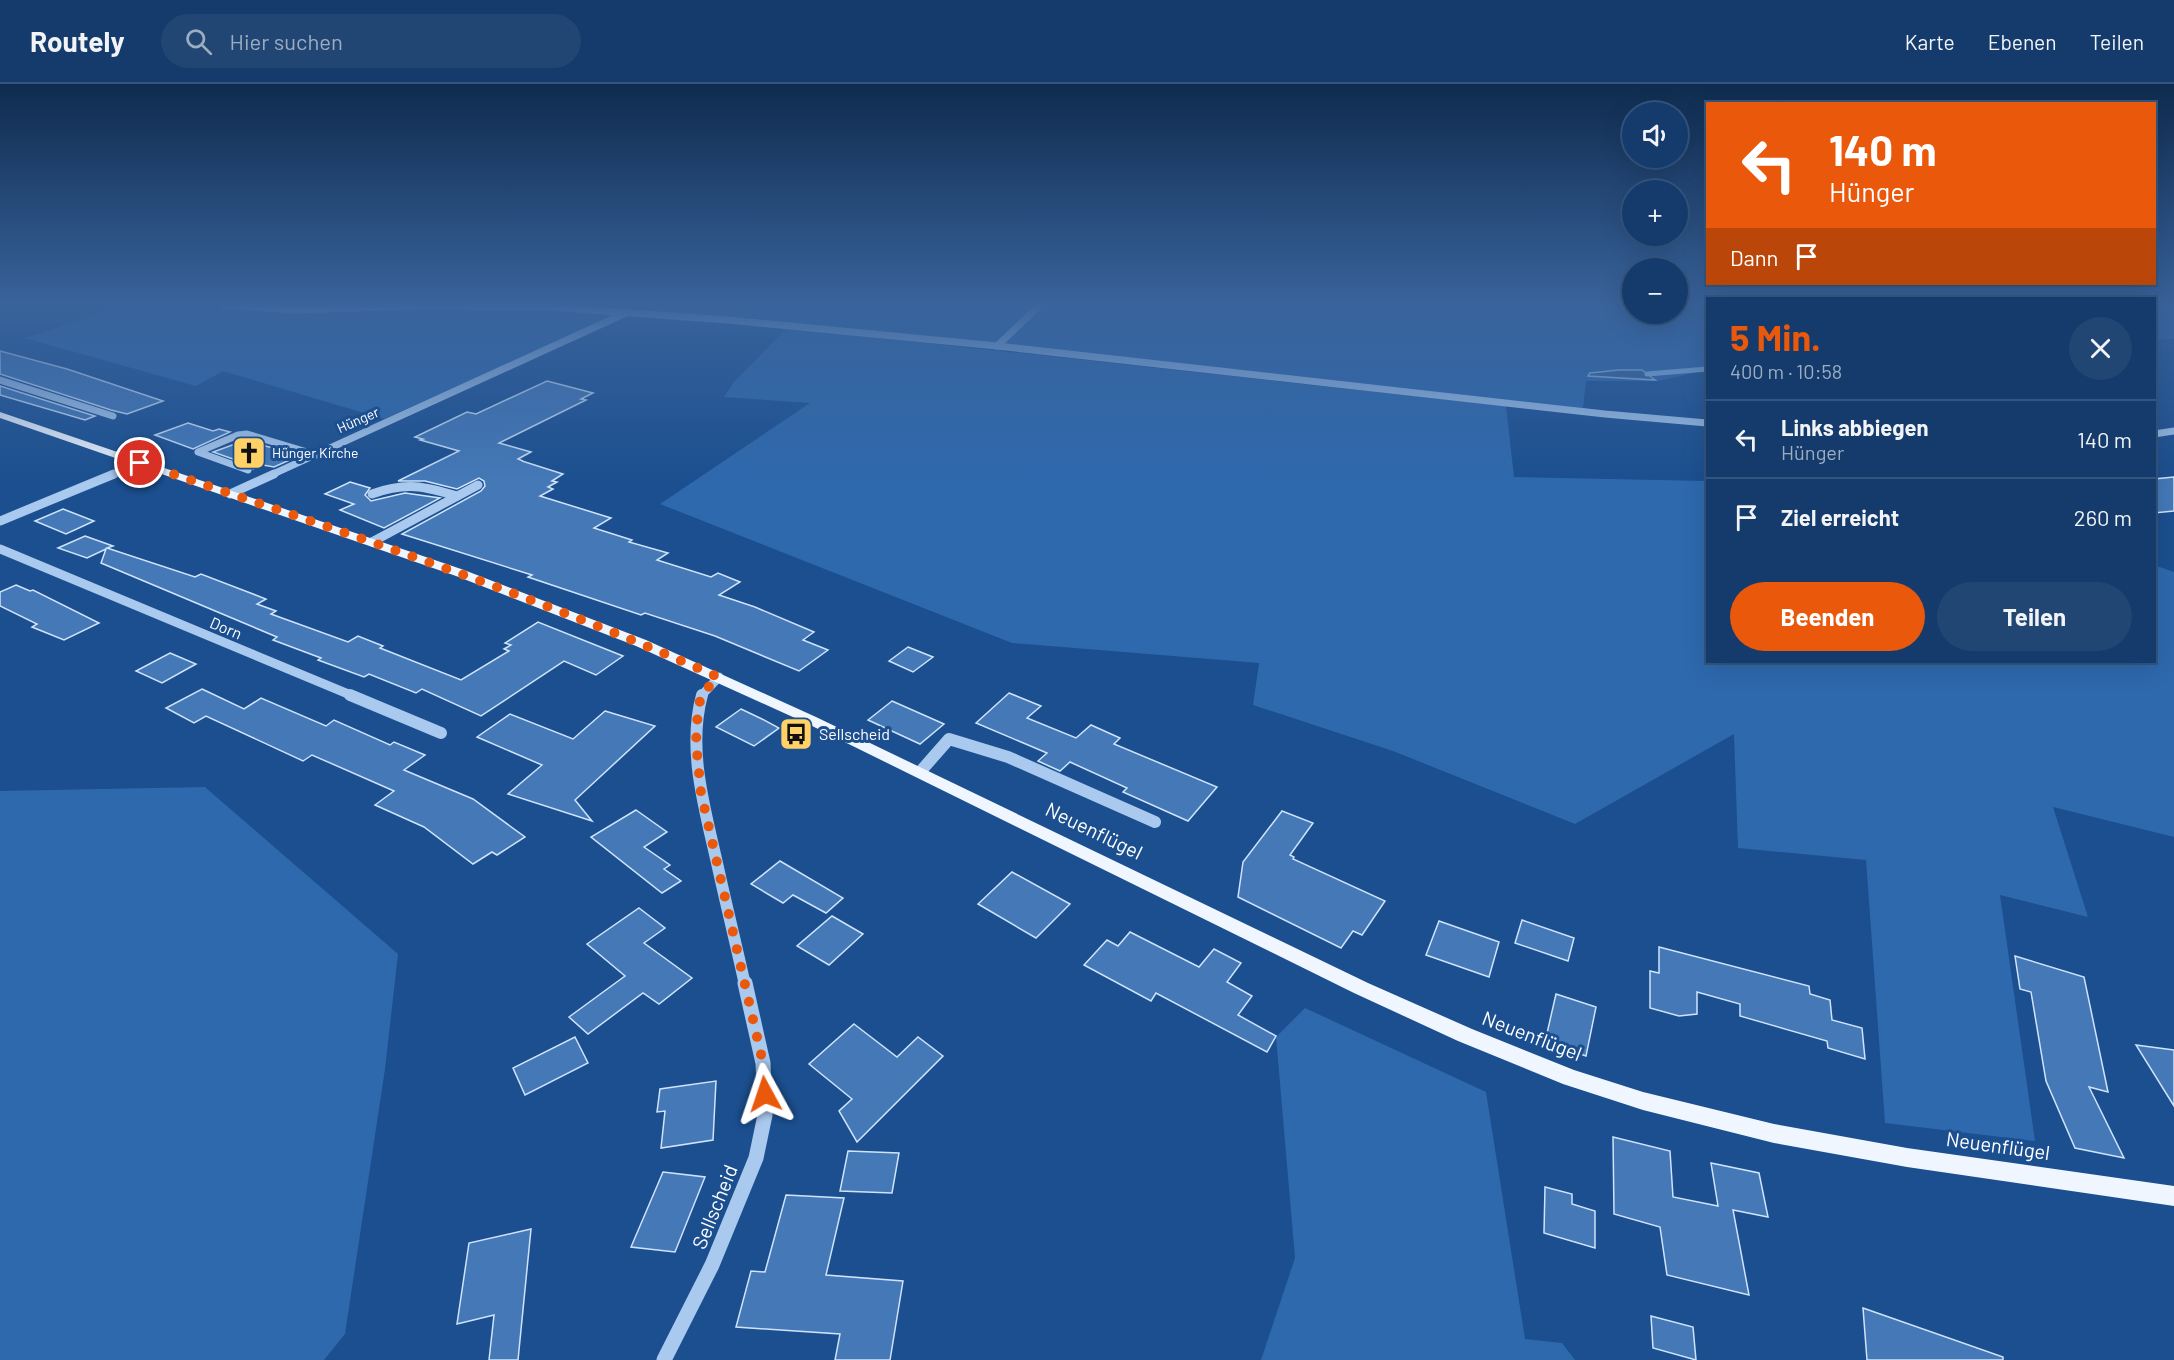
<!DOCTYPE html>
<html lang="de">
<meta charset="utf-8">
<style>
body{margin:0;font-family:Barlow,sans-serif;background:#214673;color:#f1f3f6;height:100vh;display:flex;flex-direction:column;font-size:22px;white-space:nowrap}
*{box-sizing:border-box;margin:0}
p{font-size:20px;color:#9dadc1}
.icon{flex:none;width:33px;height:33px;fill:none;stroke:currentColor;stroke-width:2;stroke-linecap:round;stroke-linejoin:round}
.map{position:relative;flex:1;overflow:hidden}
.side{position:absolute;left:1706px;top:213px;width:450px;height:366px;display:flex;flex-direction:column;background:#143b6b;border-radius:0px;box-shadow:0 6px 24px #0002,0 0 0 2px #33557e}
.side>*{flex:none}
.guide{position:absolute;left:1706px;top:18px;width:450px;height:183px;border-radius:0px;box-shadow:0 6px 24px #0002,0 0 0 2px #33557e;background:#ea580c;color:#fff;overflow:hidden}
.controls{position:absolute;left:1622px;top:18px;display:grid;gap:12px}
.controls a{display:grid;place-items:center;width:66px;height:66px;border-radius:50%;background:#143b6b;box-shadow:0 6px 24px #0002,0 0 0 2px #33557e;font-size:30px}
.pin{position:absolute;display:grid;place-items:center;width:51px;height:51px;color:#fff;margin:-26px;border:3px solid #fff;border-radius:50%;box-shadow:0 2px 6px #0007}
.me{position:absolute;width:66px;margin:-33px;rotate:355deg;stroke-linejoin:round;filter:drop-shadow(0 0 4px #0008)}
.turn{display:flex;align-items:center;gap:21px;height:126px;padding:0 24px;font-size:27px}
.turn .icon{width:78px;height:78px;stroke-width:2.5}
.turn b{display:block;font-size:42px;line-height:51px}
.then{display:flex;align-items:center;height:57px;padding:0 24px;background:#0003;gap:12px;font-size:22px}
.round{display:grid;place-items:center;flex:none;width:63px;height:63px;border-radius:32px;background:#214673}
.overview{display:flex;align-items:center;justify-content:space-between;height:102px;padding:0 24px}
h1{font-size:36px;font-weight:700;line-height:45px;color:#ea580c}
.primary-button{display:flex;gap:12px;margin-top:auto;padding:12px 24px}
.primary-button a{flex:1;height:69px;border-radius:36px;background:#ea580c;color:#fff;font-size:24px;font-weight:700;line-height:69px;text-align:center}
.primary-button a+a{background:#214673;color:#f1f3f6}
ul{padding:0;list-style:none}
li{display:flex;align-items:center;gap:18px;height:78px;padding:0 24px;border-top:2px solid #33557e}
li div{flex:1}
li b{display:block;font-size:22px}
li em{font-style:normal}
header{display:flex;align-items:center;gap:36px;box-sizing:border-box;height:84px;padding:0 30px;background:#143b6b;border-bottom:2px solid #33557e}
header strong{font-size:28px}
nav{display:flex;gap:33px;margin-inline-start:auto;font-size:21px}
.search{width:420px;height:54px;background:#214673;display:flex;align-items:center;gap:15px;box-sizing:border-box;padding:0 21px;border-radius:33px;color:#9dadc1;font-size:22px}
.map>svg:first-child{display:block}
</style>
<header>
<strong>Routely</strong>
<div class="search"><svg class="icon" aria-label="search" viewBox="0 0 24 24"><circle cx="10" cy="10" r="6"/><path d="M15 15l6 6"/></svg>Hier suchen</div>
<nav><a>Karte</a><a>Ebenen</a><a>Teilen</a></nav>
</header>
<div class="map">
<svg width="2174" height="1276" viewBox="0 0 2174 1276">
<rect width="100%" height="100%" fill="#1b4f8f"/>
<!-- green -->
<g fill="#2e69ad">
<path d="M125,221H388C427,232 471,225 511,226C545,226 578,229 612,231L611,233L384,335L223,287L196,302L25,254Z"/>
<path d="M652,221H1632V230H1677V221H1707V286L1657,297H1586L1583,324L1573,323C1264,289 954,252 644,227Z"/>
<polygon points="2154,221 2174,221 2174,255 2154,256"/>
<polygon points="787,244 1506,322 1514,393 1707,397 1707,578 2154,578 2154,481 2174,488 2174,753 2053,723 2088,833 2000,811 2035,1057 1885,1039 1866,776 1738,764 1734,650 1575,740 1393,667 1253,621 1259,579 1012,559 660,420 810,319 724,313 733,299"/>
<polygon points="205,703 398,870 385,985 345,1250 324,1276 0,1276 0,707"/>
<polygon points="1305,924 1486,1008 1525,1255 1562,1259 1575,1276 1261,1276 1295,1174 1276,953"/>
</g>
<!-- water -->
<polygon fill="#3c6290" stroke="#9cc4f0" stroke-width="1.5" points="1619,286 1642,286 1655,296 1588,292 1590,289"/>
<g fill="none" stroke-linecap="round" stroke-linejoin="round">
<!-- stream -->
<polyline stroke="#9cc4f0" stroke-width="5" points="1647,290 1707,285"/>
</g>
<!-- building -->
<g fill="#4478b7" stroke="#cfe3fa" stroke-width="1.5">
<polygon points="0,267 67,285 163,317 127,330 111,326 0,290"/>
<polygon points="547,297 593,309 581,315 586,316 499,359 531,368 518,375 523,377 522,377 563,390 552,397 557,398 548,403 553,405 540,412 611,434 594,444 632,456 629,458 668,469 657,476 711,493 718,489 740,498 719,511 755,523 814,548 803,556 828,566 799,587 715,552 645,529 641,531 528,493 532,491 402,450 481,407 485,402 484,397 479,394 457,405 425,397 398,397 459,367 420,356 423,355 415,353 467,328 476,330"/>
<polygon points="0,302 95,332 85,336 0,311"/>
<polygon points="188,339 213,347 219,345 230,348 193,365 155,351"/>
<polygon points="246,356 289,369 299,372 274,383 263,381 253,385 250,381 213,368"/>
<polygon points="2174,393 2174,427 2154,429 2154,395"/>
<polygon points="350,398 370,404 365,411 371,417 405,409 440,414 384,444 340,426 354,420 325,410"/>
<polygon points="63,425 94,437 66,450 35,437"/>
<polygon points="85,452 113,462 107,464 195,493 201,490 266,515 257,520 276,527 271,530 348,558 358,552 383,562 380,564 461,596 509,567 504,565 511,561 505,559 538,538 623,572 596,591 564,577 481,632 422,605 416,609 369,590 364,593 318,576 321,574 273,556 277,553 101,479 106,465 87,474 58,464"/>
<polygon points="16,501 30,507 33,506 99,539 64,556 32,543 37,540 0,522 0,508"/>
<polygon points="908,563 933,573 913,588 889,577"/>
<polygon points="170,569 196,580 162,599 136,587"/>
<polygon points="202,605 244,625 261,614 326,642 334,636 390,661 394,658 425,671 404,686 473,715 525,753 497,771 492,768 473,780 424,743 375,721 394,707 312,671 303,677 206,632 194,639 166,624"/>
<polygon points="1009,609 1041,622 1027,634 1076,654 1091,641 1120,654 1114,660 1217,703 1188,737 1123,708 1127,704 1070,678 1060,687 1038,677 1047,669 976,639"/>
<polygon points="892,617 944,640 920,660 868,636"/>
<polygon points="741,625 762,635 779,644 754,662 716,643"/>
<polygon points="605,627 655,642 575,716 592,737 508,710 542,681 477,653 510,630 573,655"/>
<polygon points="636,726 667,748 644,763 670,781 664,785 681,797 662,809 591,753"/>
<polygon points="1282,727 1313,739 1290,771 1294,773 1293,775 1385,817 1362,851 1353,847 1341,864 1238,813 1243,778"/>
<polygon points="780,777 843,814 826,829 793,811 783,819 751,800"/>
<polygon points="1012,788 1070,820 1036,854 978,820"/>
<polygon points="639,824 665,844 644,859 692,894 659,920 643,909 588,950 569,933 625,892 587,860"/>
<polygon points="832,832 863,850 829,881 797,862"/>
<polygon points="1522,836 1574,854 1568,877 1515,859"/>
<polygon points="1439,837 1499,858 1489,893 1426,871"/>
<polygon points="1130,848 1199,883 1214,865 1241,879 1227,898 1252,912 1238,931 1276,952 1267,968 1156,909 1151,917 1084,881 1107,856 1118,862"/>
<polygon points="1659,863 1809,902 1810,910 1830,916 1832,936 1862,944 1865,975 1828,964 1827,957 1740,932 1740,920 1697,908 1697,930 1679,932 1650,924 1650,887 1659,889"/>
<polygon points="2015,872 2084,893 2108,1008 2089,1003 2124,1074 2075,1064 2046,997 2031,908 2020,905"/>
<polygon points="1556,910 1596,923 1586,972 1545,958"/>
<polygon points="854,940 897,973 918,953 943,972 857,1058 839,1027 852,1015 809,980"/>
<polygon points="575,953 588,979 525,1011 513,984"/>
<polygon points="2136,961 2174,966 2174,1022"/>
<polygon points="716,997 713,1056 661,1064 665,1027 657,1028 660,1005"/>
<polygon points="1613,1053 1670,1067 1673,1113 1718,1122 1711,1079 1759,1089 1768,1133 1733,1126 1749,1211 1667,1191 1660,1143 1614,1130"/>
<polygon points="848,1067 899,1069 892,1109 840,1107"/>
<polygon points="663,1088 705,1093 675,1168 631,1163"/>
<polygon points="1545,1103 1572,1110 1572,1120 1595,1127 1595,1164 1544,1149"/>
<polygon points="786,1111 844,1114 826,1191 903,1197 890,1276 835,1276 840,1250 736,1243 751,1187 765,1188"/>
<polygon points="531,1145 518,1276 489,1276 494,1231 457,1240 469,1159"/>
<polygon points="1863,1224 2003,1273 2003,1276 1867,1276"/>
<polygon points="1651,1232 1693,1243 1696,1276 1653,1264"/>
</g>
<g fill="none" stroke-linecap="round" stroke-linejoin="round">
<!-- minor-far3 -->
<g stroke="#a9c9ee" stroke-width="7">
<polyline points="224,221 295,226 416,222 549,223 728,236 997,262 1605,330 1707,339"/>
<polyline points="997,262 1040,221"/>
<polyline points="0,296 113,332"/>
<polyline points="2154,350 2174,347"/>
<polyline points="248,386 198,368 238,351 247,350 317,371"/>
<polyline points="111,391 140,379"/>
<polyline points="271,391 628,228"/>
</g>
<!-- minor-far2 -->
<g stroke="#a9c9ee" stroke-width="9">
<polyline points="230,410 274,390"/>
<path d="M372,410C406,398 424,402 457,412"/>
<polyline points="0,437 114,390"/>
<polyline points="372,458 478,401"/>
<polyline points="0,465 353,612"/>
<polyline points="701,612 719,593"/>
</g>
<!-- minor-far1 -->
<g stroke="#a9c9ee" stroke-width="12">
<polyline points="350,611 441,649"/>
<path d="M702,611C687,666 705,725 717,779C726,820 736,860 745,901"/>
<polyline points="920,688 949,655 1008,673 1155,738"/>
</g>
<!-- minor -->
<polyline stroke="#a9c9ee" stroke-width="15" points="664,1276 712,1181 756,1074 765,1031 763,979 745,899"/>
<!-- major -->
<polygon fill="#f0f6ff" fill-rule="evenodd" points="0,328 464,486 646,556 816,633 1368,899 1472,945 1574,986 1643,1008 1774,1040 1907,1064 2174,1102 2174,1122 1907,1083 1774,1059 1643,1026 1563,1000 1458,957 1354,909 806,639 636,562 456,492 0,334"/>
</g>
<!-- sky -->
<linearGradient id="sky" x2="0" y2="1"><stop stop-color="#0f2b4f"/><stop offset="0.55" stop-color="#39639b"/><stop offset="1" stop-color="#39639b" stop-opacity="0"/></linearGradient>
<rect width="2174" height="399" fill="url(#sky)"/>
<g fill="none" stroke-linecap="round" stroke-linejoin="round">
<!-- route -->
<path stroke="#ea580c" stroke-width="10" stroke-dasharray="0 18" d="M140,379C334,445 530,509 718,593L702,610L698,624L696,658L701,709L763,979L765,1010"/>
</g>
<!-- icons -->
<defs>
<symbol id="church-square" viewBox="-11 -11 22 22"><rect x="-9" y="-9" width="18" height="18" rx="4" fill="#ffd166" stroke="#1b4f8f"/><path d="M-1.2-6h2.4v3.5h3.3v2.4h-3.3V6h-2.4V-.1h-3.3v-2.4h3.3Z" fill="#111"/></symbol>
<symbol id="bus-square" viewBox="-11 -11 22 22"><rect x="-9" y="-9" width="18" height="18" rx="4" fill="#ffd166" stroke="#1b4f8f"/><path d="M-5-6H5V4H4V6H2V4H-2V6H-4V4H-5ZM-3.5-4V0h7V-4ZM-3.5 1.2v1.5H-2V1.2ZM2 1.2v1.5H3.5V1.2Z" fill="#111"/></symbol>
</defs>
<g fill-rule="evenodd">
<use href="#church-square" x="230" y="350" width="38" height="38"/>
<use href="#bus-square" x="777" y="631" width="38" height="38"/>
</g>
<g text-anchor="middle" stroke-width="6" stroke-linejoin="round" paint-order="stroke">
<!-- far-street labels -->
<g font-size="14" fill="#fff" stroke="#1b4f8f">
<text transform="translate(358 336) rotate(-24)" y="5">Hünger</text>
</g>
<!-- far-poi labels -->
<g font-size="14" fill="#fff" stroke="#1b4f8f" text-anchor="start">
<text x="272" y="374">Hünger Kirche</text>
</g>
<!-- street labels -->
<g font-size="16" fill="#fff" stroke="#1b4f8f">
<text transform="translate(226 544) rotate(23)" y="6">Dorn</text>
</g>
<!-- poi labels -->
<g font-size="16" fill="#fff" stroke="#1b4f8f" text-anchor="start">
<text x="819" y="656">Sellscheid</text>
</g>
<!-- near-street labels -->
<g font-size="20" fill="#fff" stroke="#1b4f8f">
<text transform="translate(1094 747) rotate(26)" y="7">Neuenflügel</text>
<text transform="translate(1532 952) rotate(21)" y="7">Neuenflügel</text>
<text transform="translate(1998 1062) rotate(8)" y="7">Neuenflügel</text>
<text transform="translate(715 1123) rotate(-68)" y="7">Sellscheid</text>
</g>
</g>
</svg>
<div class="controls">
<a><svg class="icon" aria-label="sound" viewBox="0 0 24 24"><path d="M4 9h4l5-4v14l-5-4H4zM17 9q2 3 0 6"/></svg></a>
<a>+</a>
<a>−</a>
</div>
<div class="pin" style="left:140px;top:379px;background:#d93025"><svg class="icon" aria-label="arrive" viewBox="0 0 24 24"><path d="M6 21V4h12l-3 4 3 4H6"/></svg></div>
<svg class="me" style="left:765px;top:1010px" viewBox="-20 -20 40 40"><path d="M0-17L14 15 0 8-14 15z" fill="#ea580c" stroke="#fff" stroke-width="4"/></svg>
<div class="guide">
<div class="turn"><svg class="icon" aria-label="left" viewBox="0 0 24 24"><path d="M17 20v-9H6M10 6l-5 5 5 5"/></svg><div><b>140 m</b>Hünger</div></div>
<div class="then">Dann<svg class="icon" aria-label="arrive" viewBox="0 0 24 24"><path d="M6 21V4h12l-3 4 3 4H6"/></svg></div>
</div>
<section class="side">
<div class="overview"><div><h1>5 Min.</h1><p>400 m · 10:58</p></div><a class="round"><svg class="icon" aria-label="close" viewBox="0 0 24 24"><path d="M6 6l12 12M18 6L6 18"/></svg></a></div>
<ul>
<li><svg class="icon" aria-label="left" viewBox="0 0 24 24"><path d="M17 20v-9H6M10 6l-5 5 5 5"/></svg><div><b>Links abbiegen</b><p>Hünger</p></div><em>140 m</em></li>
<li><svg class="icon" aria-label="arrive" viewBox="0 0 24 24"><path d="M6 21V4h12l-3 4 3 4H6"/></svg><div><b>Ziel erreicht</b></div><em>260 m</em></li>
</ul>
<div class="primary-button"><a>Beenden</a><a>Teilen</a></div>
</section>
</div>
